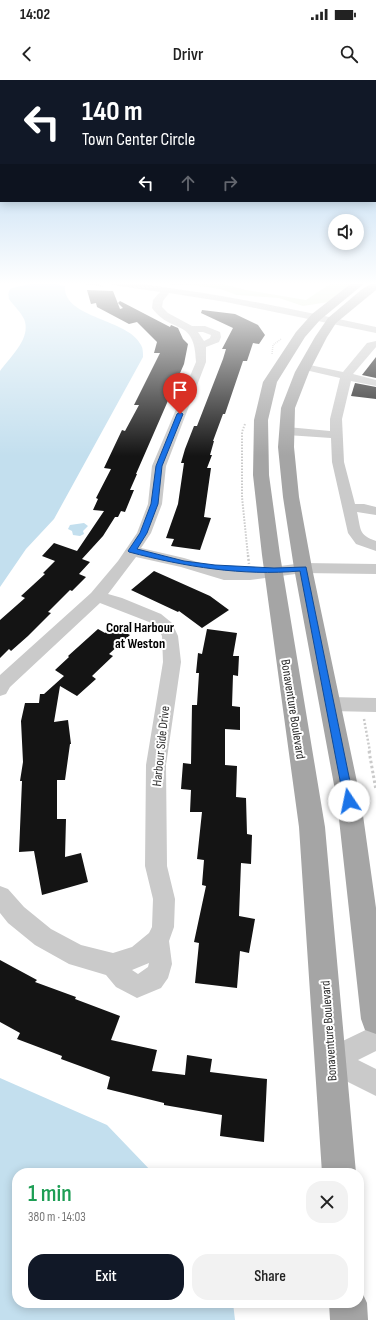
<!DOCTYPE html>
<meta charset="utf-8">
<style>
body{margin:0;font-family:"Sofia Sans Condensed",sans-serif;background:#f2f2f2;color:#222;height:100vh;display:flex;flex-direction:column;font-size:15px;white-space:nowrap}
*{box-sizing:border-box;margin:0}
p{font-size:13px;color:#767676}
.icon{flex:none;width:22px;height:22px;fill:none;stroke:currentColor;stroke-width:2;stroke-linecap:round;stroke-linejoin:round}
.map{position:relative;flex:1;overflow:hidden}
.drawer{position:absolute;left:12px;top:1088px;width:352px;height:140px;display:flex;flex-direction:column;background:#fff;border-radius:16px;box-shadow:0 2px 10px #0003}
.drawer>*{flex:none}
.hud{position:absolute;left:0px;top:0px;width:376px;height:122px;box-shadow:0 2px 10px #0003;background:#111827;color:#fff;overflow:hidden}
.buttons{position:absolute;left:328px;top:134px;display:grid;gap:8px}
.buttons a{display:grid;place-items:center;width:36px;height:36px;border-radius:50%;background:#fff;box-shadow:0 2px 10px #0003;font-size:20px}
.pin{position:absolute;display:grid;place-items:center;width:34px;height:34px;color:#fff;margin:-41px -17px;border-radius:50% 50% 50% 0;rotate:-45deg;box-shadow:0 0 4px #0007}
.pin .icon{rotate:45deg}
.me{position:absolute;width:44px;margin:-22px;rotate:349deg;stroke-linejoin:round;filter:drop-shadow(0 0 3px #0008)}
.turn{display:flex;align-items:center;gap:14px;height:84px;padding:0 16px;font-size:18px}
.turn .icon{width:52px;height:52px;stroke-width:2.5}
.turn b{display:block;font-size:28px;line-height:34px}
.lanes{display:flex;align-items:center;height:38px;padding:0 16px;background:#0003;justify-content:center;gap:20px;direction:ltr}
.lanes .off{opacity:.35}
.round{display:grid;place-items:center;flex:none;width:42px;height:42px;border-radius:16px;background:#f2f2f2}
.head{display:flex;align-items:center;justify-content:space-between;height:68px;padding:0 16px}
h1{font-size:24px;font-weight:600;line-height:30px;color:#1e9e55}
.button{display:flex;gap:8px;margin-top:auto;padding:8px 16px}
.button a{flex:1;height:46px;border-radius:16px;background:#111827;color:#fff;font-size:16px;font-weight:600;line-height:46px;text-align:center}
.button a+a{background:#f2f2f2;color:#222}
.status{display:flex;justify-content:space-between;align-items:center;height:28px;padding:0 20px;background:#fff;direction:ltr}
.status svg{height:11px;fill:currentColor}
header{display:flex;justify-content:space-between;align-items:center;height:52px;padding:0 16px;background:#fff;font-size:18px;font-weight:600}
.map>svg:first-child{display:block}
</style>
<div class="status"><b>14:02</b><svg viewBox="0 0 49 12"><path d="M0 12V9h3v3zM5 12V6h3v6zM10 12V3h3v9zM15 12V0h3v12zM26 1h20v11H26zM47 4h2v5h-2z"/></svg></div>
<header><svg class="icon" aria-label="back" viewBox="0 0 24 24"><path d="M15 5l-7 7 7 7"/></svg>Drivr<svg class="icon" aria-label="search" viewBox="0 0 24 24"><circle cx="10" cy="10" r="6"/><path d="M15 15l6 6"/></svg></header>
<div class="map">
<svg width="376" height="1240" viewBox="0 0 376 1240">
<rect width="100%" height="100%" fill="#fff"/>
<!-- green -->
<polygon fill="#e4ecd9" points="162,202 216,202 246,210 306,220 333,202 358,202 328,222 303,226 279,218 237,215 220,209 200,206 172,205"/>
<!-- water -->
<g fill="#c3dfee">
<path d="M39,202L53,203L65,206C62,238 129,239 141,265C143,268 143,273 143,277L54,439L26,469L0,507V291C10,277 32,258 24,239C21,232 13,225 9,219C8,215 8,210 12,208Z"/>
<polygon points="84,443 88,446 83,451 84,454 80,456 73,455 72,451 68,449 70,445"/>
<polygon points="0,998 107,1045 153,1093 17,1093 17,1223 233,1223 235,1240 0,1240"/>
</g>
<!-- building -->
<g fill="#141414">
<polygon points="87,210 113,211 120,229 123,228 118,223 120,221 170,247 171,245 178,248 183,259 188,264 184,284 136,394 137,394 130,410 134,410 125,432 121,431 118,437 115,437 103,456 82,479 90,482 79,494 86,497 72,511 70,510 48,532 51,533 28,556 11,571 9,569 0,578 0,540 25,518 21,516 45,494 43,493 55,481 42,476 54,463 77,471 104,431 93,430 98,419 96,418 111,389 104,388 122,350 125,351 139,325 134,325 160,273 154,273 157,262 137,242 129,244 97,227 96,223 91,224"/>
<polygon points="202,230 235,234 258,245 265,255 259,264 253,263 247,281 243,281 225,334 223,334 213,361 214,361 210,375 212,375 207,388 211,388 204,437 211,438 200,470 171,466 174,459 166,458 178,424 184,383 181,383 185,369 194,346 197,346 223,279 226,269 222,269 233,248 201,233"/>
<polygon points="376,277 376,298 362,295"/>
<polygon points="355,303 376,307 376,319 351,316"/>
<polygon points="154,491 210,516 229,530 202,548 179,531 178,532 131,510"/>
<polygon points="112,546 130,555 109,574 113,576 92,596 96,599 77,616 60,606 54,642 68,640 71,664 70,664 65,700 57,700 57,739 66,739 65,777 81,773 88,802 42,815 34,771 19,772 22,701 20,701 23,682 21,641 25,623 39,623 40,614 44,614 64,596 55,590 69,577 68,576 98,549 105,553"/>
<polygon points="207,549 237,553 233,576 239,576 238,596 233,595 232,626 240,627 240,650 225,649 225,685 237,686 236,717 246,718 247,754 252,755 251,784 241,783 239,836 255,839 249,873 240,871 237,908 195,903 199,863 194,862 206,806 202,805 204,780 197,779 202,732 190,732 191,710 181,709 183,683 191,684 192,625 197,625 199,593 196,593 198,573 202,574"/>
<polygon points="0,880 37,900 35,902 76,917 75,919 120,936 111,960 157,970 152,991 185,995 187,975 212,979 210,992 267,999 264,1062 220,1056 222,1035 164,1025 164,1023 107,1009 110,997 61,979 62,976 17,959 20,953 0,942"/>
</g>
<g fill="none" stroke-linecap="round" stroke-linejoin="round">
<!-- path-far3 -->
<g stroke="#cacaca" stroke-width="1.5" stroke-dasharray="1 1" stroke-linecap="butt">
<polyline points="74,202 103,206"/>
<polyline points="272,274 273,265 281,259"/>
</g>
<!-- path-far2 -->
<polyline stroke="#cacaca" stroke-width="2" stroke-dasharray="1.5 1.5" stroke-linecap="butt" points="245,344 242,352 242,417 248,476"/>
<!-- path-far1 -->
<g stroke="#cacaca" stroke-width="2.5" stroke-dasharray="2 2" stroke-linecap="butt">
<polyline points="248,475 249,484"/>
<polyline points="364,639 370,672"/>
</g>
<!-- path -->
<polyline stroke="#cacaca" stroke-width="3" stroke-dasharray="2.5 2.5" stroke-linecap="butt" points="369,671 376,710"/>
<!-- minor -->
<g fill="#cacaca" fill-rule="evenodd">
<path d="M108,202C137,202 163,207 190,211C252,220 314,234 376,247V253L226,222L169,213L163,221L162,227L168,233L192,246H205L220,252L221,257L219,262L206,267V282L166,386L162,424L151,453L141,468L184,478L224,490H250L303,483L376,484V494L303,493L250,500H224L181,487L136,477L108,514L122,518L161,534L172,543L178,556L181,582L166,685L167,786L175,819L174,847L169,861L172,884L168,898L161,908L137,918L116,907L106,895L69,884L35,865L8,843L0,833V806L8,809L24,827L51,849L81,865L113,873L132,867L149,853L152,847L153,819L145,786L146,685L163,582L162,556L159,550L149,542L100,523L10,607L6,614L0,616V595L91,513L118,481L137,453L148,424L152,386L196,282C195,237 172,255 152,228L153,220L160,212L113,205ZM198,252H203L211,255L210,258L204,261ZM149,883L148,887L138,894L132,890Z"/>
<path d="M376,261V267L353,294L376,300V306L351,301L342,339L344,382L355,424H364L376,427V435L357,432C361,449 358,455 376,461V471L356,464L348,453L332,382L331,358L287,355L283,354L281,351L283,348L287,347L330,351V339L340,298L301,289L300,287L301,285L305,284L343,292L367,263Z"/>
<polygon points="330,617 376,618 376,632 330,631 324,629 321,624 324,619"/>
<polygon points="376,945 376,971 358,980 376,989 376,1016 322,989 318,980 322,971"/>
</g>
<!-- major -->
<g fill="#a5a5a5" fill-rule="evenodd">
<polygon points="353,202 366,202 320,240 305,257 277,302 268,340 269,395 280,475 325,747 356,1093 322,1093 299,747 262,475 253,395 254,340 263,302 296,252 312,234"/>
<polygon points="376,202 376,210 336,243 327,257 309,292 295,328 294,367 299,417 312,488 361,721 376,828 376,954 365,950 361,939 337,721 294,488 283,417 278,367 281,328 295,292 315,257 328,238 361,210 372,203"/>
<polygon points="359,1209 361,1210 367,1223 368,1240 330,1240 329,1223 359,1223"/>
</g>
</g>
<!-- sky -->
<linearGradient id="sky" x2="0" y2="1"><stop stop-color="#99c5ea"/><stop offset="0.54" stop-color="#fff"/><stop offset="1" stop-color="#fff" stop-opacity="0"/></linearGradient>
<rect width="376" height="376" fill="url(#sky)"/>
<!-- route -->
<path fill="#1a73e8" stroke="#114b97" d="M180,332L183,334L162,386L158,424L147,453L137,469L184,481L215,485L274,488L306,487L354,721L353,724L349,725L346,724L344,721L300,491C242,496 186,487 129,472L128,471L140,453L151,424L156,386L177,334Z"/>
<g text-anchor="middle" stroke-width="4" stroke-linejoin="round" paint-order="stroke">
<!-- street labels -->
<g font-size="13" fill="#2d2d2d" stroke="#fff">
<text transform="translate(294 629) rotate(81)" y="5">Bonaventure Boulevard</text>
<text transform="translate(160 666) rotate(-84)" y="5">Harbour Side Drive</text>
<text transform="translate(328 951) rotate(-94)" y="5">Bonaventure Boulevard</text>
</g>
<!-- neighbourhood labels -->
<g font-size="14" font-weight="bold" fill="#000" stroke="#fff">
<text x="140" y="552">Coral Harbour<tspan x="140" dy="16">at Weston</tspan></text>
</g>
</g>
</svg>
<div class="buttons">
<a><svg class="icon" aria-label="sound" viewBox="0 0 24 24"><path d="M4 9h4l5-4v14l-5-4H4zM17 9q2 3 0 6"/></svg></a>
</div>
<div class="pin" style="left:180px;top:334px;background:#d93025"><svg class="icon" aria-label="arrive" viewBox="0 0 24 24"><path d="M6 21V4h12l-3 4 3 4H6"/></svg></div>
<svg class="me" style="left:349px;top:721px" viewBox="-20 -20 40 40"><circle r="19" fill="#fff"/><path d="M0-13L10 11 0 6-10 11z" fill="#1a73e8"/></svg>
<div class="hud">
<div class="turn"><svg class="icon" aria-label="left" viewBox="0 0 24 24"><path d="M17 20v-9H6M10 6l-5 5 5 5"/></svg><div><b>140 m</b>Town Center Circle</div></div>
<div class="lanes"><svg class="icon" aria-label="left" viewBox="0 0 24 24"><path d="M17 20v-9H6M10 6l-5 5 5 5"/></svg><svg class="icon off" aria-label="ahead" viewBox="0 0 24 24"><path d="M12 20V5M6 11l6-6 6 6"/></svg><svg class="icon off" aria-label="right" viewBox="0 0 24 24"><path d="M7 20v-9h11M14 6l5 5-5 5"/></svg></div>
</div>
<section class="drawer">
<div class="head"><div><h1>1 min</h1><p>380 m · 14:03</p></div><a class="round"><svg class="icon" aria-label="close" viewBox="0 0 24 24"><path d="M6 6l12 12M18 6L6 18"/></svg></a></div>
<div class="button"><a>Exit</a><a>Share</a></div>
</section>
</div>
